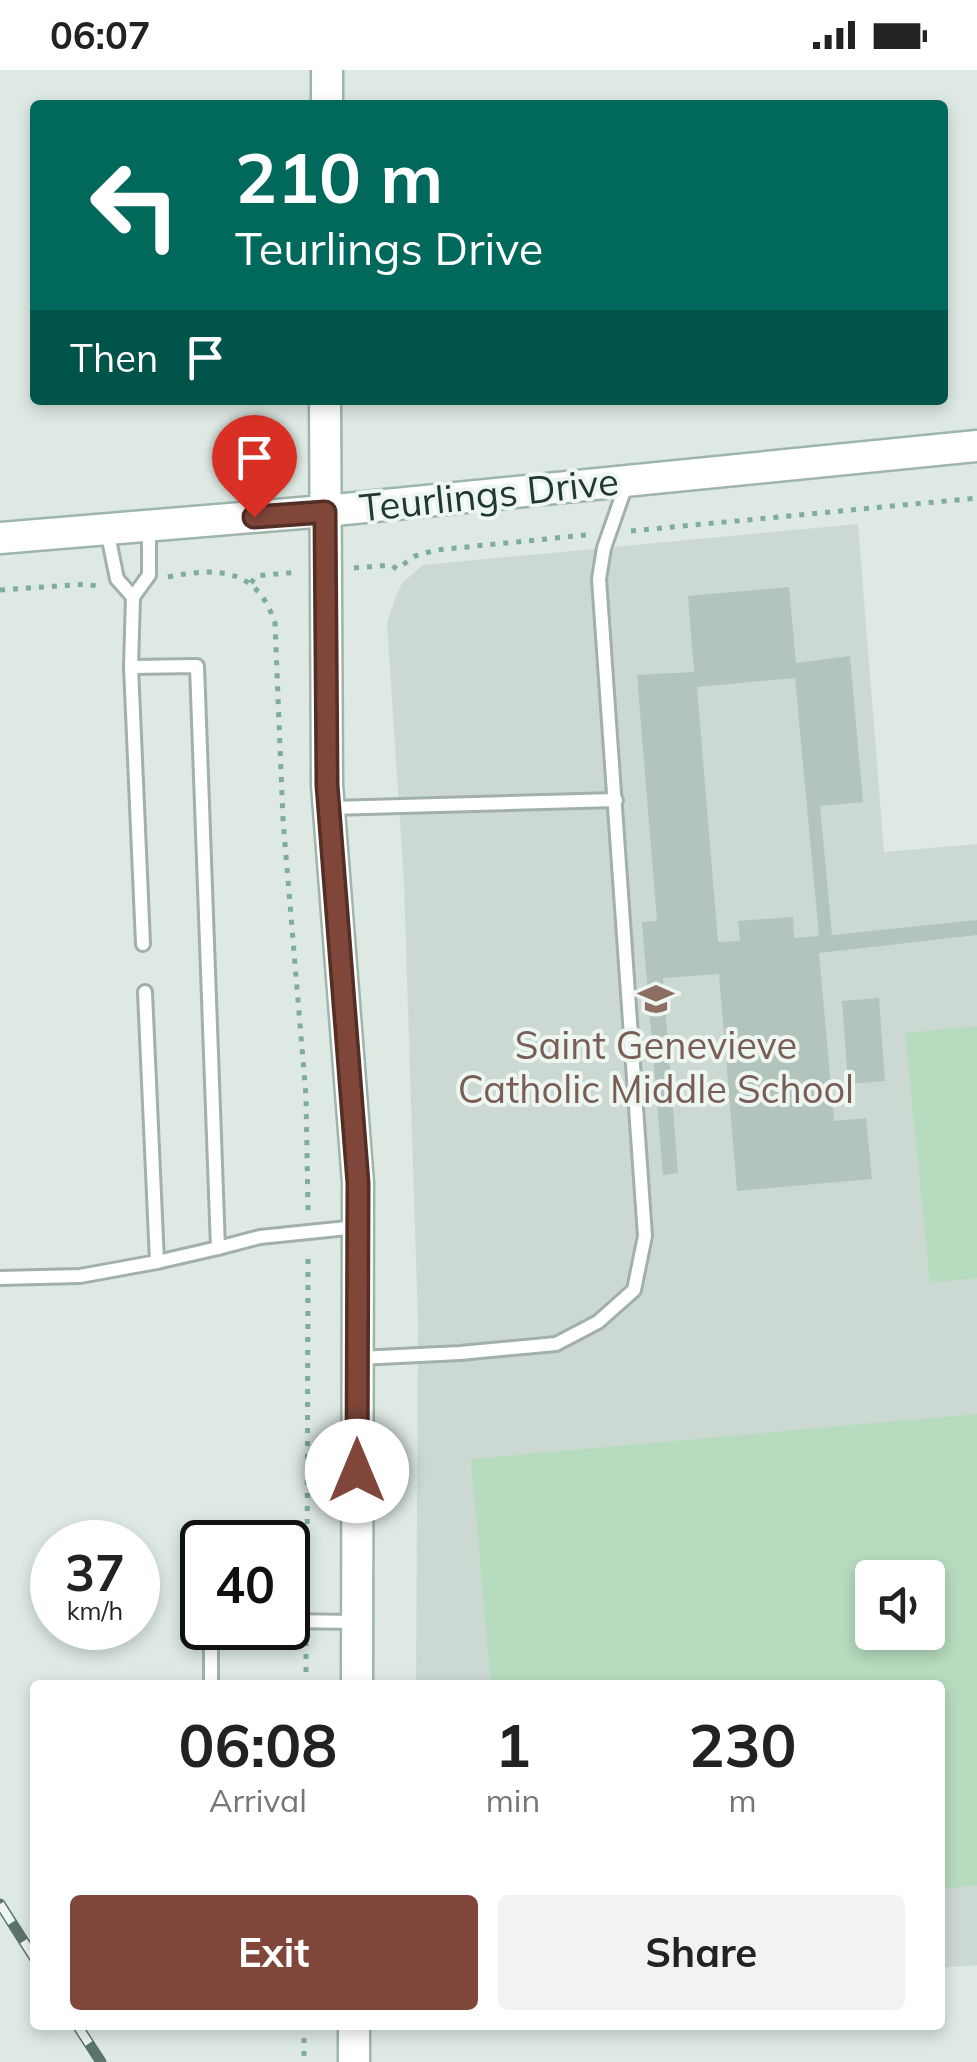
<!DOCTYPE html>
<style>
body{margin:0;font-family:Mulish,sans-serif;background:#f2f2f2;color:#222;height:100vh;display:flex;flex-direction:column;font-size:38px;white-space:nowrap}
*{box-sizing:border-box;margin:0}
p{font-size:32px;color:#767676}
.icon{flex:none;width:55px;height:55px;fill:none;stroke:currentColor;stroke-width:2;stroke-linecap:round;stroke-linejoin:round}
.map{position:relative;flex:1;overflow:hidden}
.panel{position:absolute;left:30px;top:1610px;width:915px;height:350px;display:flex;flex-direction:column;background:#fff;border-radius:10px;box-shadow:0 5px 15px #0003}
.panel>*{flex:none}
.hud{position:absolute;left:30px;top:30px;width:918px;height:305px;border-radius:10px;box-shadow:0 5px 15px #0003;background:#00695c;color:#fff;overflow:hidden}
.fabs{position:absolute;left:855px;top:1490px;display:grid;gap:20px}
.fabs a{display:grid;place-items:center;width:90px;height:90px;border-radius:10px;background:#fff;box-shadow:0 5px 15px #0003;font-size:50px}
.speed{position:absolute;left:30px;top:1450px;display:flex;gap:20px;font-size:50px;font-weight:700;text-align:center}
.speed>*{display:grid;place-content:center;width:130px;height:130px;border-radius:50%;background:#fff;box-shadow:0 5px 15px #0003;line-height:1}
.speed small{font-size:25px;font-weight:400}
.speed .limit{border:5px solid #111;border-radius:15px;background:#fff;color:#111}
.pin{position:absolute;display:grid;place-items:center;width:85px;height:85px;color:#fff;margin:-102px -42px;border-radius:50% 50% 50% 0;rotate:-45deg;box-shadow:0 0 10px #0007}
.pin .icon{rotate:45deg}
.me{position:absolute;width:110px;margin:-55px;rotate:0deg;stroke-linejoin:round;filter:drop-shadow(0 0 8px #0008)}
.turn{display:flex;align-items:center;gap:35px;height:210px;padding:0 40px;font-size:45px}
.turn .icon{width:130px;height:130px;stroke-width:2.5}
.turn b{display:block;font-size:70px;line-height:85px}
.then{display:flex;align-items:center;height:95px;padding:0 40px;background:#0003;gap:20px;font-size:38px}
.eta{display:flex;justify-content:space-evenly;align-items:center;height:170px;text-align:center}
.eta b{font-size:60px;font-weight:700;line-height:70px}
.cta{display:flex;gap:20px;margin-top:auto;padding:20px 40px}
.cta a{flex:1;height:115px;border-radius:10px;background:#7f4639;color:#fff;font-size:40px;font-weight:700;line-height:115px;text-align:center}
.cta a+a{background:#f2f2f2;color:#222}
.status{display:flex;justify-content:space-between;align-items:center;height:70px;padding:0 50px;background:#fff;direction:ltr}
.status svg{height:28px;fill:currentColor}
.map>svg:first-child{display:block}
</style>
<div class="status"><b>06:07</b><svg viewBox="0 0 49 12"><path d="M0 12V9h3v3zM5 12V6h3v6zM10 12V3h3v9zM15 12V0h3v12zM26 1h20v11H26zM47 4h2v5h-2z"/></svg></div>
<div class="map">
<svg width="977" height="1992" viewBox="0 0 977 1992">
<rect width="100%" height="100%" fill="#dee9e3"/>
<!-- built -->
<path fill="#ccd9d2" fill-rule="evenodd" d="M858,454L884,782L977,774V1895L940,1898V1615H416L418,1253L404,813L387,553L395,529L402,513L423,495ZM872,1508H928V1562H872Z"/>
<!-- green -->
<g fill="#b6dbbe" fill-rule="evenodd">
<polygon points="977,956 977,1208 930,1213 905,963"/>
<path d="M977,1344V1815L940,1819V1615H491L471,1389ZM872,1508H928V1562H872Z"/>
</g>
<!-- building -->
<g fill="#b3c4bc" fill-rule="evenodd">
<path d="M789,517L796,593L850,586L863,732L820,736L832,865L977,850V865L819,883L834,1051L866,1048L872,1109L737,1121L719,904L663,908L678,1103L663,1105L642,852L657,851L637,605L694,602L688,526ZM795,608L819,866L794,868L793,847L738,851L740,871L718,872L697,617Z"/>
<polygon points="879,928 885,1011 848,1014 842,931"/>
</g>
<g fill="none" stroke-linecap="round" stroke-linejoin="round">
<defs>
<g id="lane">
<polyline points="107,460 117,509 133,527 149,505 149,458"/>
<polyline points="133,527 131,597 197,596 218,1178 260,1167 357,1157"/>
<polyline points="131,597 143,874"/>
<polyline points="331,738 616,730"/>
<polyline points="145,922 157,1192 218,1178"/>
<polyline points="0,1208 80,1206 157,1192"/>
<polyline points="359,1288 460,1283 556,1274 598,1252 634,1220 645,1166 599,509 604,478 626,415"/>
<polyline points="288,1551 355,1552"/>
<polyline points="211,1615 211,1558"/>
</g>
<g id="secondary">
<polyline points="327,35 327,0"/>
<polyline points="325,330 327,715 358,1113 357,1615"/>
<polyline points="0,468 325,441 977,376"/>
<polyline points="354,1992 354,1955"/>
</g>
</defs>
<!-- lane casing -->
<use href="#lane" stroke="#a1b0aa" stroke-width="18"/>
<!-- secondary casing -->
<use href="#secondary" stroke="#9db5ab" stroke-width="35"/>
<!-- path -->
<g stroke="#7ead9b" stroke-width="5" stroke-dasharray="5 8" stroke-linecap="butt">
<polyline points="631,461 977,428"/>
<polyline points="354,498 391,495 397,499 415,486 436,480 586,465"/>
<path d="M168,507C218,497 257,498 275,553L283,750L306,1026L308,1142"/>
<polyline points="251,513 256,506 298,502"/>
<polyline points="0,520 87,514 96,516"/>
<polyline points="307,1532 308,1183"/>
<polyline points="306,1615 306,1573"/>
<polyline points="304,1955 304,1992"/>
</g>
<!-- lane -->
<use href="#lane" stroke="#fff" stroke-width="12"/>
<!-- secondary -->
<use href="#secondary" stroke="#fff" stroke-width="30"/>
<defs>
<g id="rail">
<polyline points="0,1834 35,1889"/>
<polyline points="77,1955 101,1992"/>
</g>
</defs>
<!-- rail casing -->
<use href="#rail" stroke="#5a746c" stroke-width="11"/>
<!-- rail -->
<use href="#rail" stroke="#eef6f1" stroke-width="8" stroke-dasharray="22" stroke-linecap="butt"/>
</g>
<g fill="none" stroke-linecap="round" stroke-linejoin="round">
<defs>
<polyline id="route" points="254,447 325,442 327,715 358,1113 357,1401"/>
</defs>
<!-- route casing -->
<use href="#route" stroke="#532e25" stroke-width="25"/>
<!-- route -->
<use href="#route" stroke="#7f4639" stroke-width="18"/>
</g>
<!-- icons -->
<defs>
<symbol id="school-bare" viewBox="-9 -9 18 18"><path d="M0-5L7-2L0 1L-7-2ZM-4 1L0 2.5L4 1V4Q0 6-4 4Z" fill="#8d6e63" stroke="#eef6f1" stroke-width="2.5" paint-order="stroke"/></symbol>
</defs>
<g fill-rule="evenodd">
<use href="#school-bare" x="631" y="904" width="50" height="50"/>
</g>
<g text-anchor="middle" stroke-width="8" stroke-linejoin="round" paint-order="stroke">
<!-- street labels -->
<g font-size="38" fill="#203830" stroke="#eef6f1">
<text transform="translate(489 425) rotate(-6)" y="13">Teurlings Drive</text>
</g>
<!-- education labels -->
<g font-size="38" fill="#785e54" stroke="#eef6f1">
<text x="656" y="989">Saint Genevieve<tspan x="656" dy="44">Catholic Middle School</tspan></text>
</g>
</g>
</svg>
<div class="fabs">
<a><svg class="icon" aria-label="sound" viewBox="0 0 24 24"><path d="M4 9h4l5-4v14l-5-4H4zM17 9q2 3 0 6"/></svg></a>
</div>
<div class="speed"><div>37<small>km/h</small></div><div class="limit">40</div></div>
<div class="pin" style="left:254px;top:447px;background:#d93025"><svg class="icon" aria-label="arrive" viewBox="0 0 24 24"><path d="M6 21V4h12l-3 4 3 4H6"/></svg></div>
<svg class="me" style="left:357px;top:1401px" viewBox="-20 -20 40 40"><circle r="19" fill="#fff"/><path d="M0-13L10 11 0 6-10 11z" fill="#7f4639"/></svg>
<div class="hud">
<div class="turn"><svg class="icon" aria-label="left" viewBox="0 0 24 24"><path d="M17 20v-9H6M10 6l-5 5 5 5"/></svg><div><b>210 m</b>Teurlings Drive</div></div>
<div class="then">Then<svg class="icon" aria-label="arrive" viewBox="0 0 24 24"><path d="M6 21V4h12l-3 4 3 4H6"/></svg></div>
</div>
<section class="panel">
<div class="eta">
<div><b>06:08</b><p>Arrival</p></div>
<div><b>1</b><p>min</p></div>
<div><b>230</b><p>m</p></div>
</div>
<div class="cta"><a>Exit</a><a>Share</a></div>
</section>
</div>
